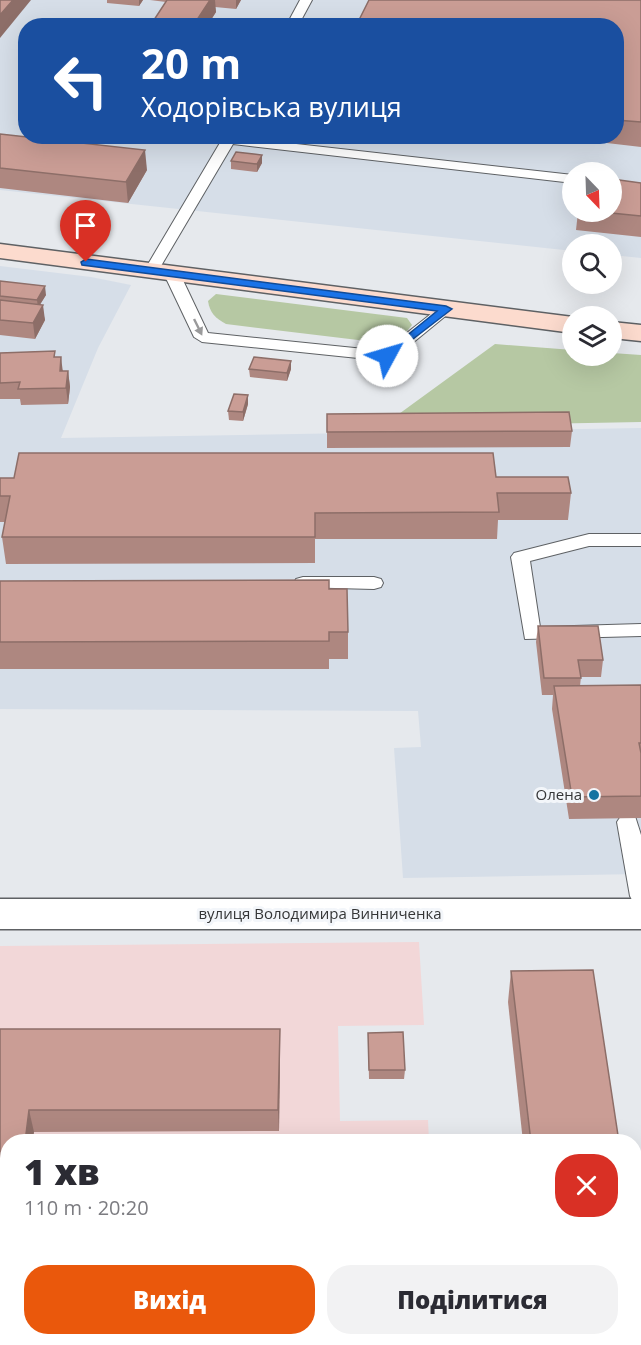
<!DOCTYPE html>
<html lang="uk">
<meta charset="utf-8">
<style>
body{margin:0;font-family:"Open Sans",sans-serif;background:#f2f2f3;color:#2b2b33;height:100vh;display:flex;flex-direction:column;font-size:22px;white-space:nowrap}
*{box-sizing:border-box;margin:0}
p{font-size:20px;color:#7c7c81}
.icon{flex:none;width:33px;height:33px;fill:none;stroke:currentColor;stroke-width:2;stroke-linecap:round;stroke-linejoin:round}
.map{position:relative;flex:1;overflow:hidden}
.panel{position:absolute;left:0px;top:1134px;width:642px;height:212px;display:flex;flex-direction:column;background:#fff;border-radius:24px 24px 0 0;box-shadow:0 6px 24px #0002}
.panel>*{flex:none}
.hud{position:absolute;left:18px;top:18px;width:606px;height:126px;border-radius:24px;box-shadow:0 6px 24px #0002;background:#1a4fa0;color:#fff;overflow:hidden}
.needle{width:39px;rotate:157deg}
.fabs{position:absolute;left:562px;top:162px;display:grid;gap:12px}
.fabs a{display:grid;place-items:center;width:60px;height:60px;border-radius:50%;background:#fff;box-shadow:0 6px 24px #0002;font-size:30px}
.pin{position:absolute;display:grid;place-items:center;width:51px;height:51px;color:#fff;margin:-62px -26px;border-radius:50% 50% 50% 0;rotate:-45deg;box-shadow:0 0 6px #0007}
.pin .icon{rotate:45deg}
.me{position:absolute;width:66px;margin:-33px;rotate:51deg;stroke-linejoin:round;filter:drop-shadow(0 0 4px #0008)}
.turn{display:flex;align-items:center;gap:21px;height:126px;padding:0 24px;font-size:27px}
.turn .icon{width:78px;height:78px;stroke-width:2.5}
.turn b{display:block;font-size:42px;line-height:51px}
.round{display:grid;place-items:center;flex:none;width:63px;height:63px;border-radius:24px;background:#f2f2f3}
.head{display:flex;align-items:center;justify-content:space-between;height:102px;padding:0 24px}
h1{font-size:36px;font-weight:800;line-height:45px}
.button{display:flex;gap:12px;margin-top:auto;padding:12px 24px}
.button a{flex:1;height:69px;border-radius:24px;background:#ea580c;color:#fff;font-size:24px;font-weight:800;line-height:69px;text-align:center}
.button a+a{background:#f2f2f3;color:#2b2b33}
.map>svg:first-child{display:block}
</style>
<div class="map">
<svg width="641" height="1345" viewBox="0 0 641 1345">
<rect width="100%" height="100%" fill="#e6e9ed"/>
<!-- built -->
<g fill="#d6dee8" fill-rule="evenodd">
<path d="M0,0H641V258L612,255V244H573V251L0,190ZM26,26H616V136H26ZM573,172H612V212H573Z"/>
<polygon points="0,266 91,277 131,285 98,348 61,438 641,428 641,874 403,878 394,748 421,747 418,711 0,709"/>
</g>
<!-- education -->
<polygon fill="#f2d7d8" points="419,942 424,1025 338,1026 340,1121 428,1120 429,1141 8,1142 8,1338 440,1338 441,1345 0,1345 0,946"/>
<!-- green -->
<g fill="#b6c8a3">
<path d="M216,294L407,318L412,325L403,336L383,343L226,324C215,318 210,313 208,301Z"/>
<polygon points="495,344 573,350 573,356 612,356 612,353 641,355 641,422 381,427"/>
</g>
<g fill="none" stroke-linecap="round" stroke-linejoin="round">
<defs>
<g id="lane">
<polygon points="300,0 312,0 298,26 286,26"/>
<polygon points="224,136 573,175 573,183 233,144 158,271 156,274 146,274 144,271"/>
<polygon points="172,269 180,274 208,333 384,351 441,306 451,306 454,309 393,359 387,361 202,342 194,337 164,274"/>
<polygon points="589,534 641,534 641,546 589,546 530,561 540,627 641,624 641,636 525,639 511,557 514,553"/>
<polygon points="303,577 374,577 381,579 383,583 381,587 374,589 296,587 294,583 296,579"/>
<polygon points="628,814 635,816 641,835 641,905 633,902 630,896 617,822 621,816"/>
</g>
<rect id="street" x="0" y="899" width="641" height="30"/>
<g id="secondary">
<polygon points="0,244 573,317 573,333 0,258"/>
<polygon points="612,322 641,325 641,341 612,338"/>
</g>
</defs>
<!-- lane casing -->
<use href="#lane" stroke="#5e6164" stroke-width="2"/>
<!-- street casing -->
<use href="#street" stroke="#5e6164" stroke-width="3"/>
<!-- secondary casing -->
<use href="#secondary" stroke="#5e6164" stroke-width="3"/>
<!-- lane -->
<use href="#lane" fill="#fff" fill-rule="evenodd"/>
<!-- street -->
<use href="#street" fill="#fff" fill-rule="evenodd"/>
<!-- secondary -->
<use href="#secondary" fill="#fcdbce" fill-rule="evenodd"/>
</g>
<!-- wall -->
<g fill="#ae8780">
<polygon points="107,0 143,0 139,6 107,3"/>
<polygon points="150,0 241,0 236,9 215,7 216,12 207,26 150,26 166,2"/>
<polygon points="641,0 641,147 547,136 616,136 616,26"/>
<polygon points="0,134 147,170 128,203 0,188"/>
<polygon points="262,155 262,163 257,172 231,169 231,161"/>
<polygon points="641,183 641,237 576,230 578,212 612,212"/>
<polygon points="0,281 46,295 40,304 45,320 35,339 0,335"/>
<polygon points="55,351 55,357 63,371 68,371 70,387 68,404 21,405 20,399 0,399 0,353"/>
<polygon points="291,361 291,369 287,381 250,377 249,369"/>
<polygon points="248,395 248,404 243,421 229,420 228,411"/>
<polygon points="327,414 572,431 570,447 327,448"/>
<polygon points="496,477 571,493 568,520 498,520 497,539 315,539 315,563 6,564 2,537 5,522 0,522 0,478"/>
<polygon points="0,581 329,589 348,632 348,659 329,659 329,669 0,669"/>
<polygon points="538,626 603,660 601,677 581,677 580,686 641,685 641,818 569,819 552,709 553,695 542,695 536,642"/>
<polygon points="511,971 619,1142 523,1142 508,1002"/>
<polygon points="0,1029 280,1029 280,1051 279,1131 34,1132 8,1142 8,1330 0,1330"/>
<polygon points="368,1033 405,1070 404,1079 369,1079"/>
<polygon points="634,1242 641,1285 641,1308 636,1328 634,1328"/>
</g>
<!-- shaded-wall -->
<g fill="#8d6e68">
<polygon points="13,0 31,0 0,38 0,15"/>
<polygon points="139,0 143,0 139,6"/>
<polygon points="210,0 215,0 216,12 207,26 193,26"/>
<polygon points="236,0 241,0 236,9"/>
<polygon points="145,150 147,170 128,203 126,182"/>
<polygon points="262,155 262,163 257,172 257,164"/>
<polygon points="45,286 46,295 38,308 37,300"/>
<polygon points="43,305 45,320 35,339 33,323"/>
<polygon points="61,357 63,373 60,371"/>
<polygon points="291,361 291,369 287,381 287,373"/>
<polygon points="68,371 70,387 68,404 66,388"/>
<polygon points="248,395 248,404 243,421 243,412"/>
<polygon points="280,1029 280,1051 279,1131 278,1110"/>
<polygon points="29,1110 34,1132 33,1142 25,1142"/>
</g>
<!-- building -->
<g fill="#ca9d95" stroke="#8d6e68" stroke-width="1.5">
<polygon points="0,0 13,0 0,15"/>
<polygon points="167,0 210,0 193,26 150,26"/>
<polygon points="369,0 641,0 641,122 616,120 616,26 356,26"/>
<polygon points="0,134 145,150 126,182 0,168"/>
<polygon points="236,152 262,155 257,164 231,161"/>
<polygon points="612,179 641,183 641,216 601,212 612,212"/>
<polygon points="0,281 45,286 37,300 0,296"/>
<polygon points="0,300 43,305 33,323 0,320"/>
<polygon points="55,351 54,357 61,357 60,371 68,371 66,388 18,389 20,382 0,383 0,353"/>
<polygon points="254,357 291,361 287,373 249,369"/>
<polygon points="234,394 248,395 243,412 228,411"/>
<polygon points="569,412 572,431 327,432 327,414"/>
<polygon points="19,453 493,453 496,477 568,477 571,493 497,493 499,512 315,513 315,537 2,537 10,496 0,496 0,478 14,478"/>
<polygon points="329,580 329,589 347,589 348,632 329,632 329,641 0,642 0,581"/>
<polygon points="538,626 598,626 603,660 578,660 581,678 544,678"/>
<polygon points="641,685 641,743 639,743 641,753 641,796 572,797 554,686"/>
<polygon points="593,970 619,1142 531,1142 511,971"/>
<polygon points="0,1029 280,1029 278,1110 29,1110 25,1142 8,1142 8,1310 0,1310"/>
<polygon points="403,1032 405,1070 369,1070 368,1033"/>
<polygon points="634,1242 641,1285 641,1299 634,1299"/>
</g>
<!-- one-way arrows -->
<defs><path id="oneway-solid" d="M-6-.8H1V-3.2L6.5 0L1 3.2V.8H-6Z" transform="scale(1.5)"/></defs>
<use fill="#9a9a9b" href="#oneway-solid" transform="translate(198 327) rotate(64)"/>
<!-- route -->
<polygon fill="#1a73e8" stroke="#114b97" stroke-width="1.5" points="86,259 446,306 452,309 387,359 382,356 384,354 437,311 82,265 81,262"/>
<!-- markers -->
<circle fill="#1573a1" stroke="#f3f6fa" stroke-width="2" cx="594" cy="795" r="6"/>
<g text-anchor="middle" stroke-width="6" stroke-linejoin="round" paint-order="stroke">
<!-- poi labels -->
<g font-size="15" fill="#353637" stroke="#f3f6fa" text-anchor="end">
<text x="582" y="800">Олена</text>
</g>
<!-- street labels -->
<g font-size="15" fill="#353637" stroke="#f3f6fa">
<text x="320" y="919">вулиця Володимира Винниченка</text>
</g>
</g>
</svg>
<div class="fabs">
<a><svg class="needle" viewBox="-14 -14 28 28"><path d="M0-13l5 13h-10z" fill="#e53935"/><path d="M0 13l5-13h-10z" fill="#7c7c81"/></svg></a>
<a><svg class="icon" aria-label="search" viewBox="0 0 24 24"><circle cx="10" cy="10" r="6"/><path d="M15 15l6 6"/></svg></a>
<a><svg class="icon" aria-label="layers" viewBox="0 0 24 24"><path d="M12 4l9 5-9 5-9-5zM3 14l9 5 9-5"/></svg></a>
</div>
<div class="pin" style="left:86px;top:262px;background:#d93025"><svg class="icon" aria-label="arrive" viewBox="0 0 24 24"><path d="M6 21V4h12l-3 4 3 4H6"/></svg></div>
<svg class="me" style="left:387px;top:356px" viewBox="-20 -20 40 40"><circle r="19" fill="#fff"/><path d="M0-13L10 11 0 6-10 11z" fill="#1a73e8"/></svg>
<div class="hud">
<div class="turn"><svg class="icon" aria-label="left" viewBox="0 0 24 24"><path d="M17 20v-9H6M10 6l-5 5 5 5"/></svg><div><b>20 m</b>Ходорівська вулиця</div></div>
</div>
<section class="panel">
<div class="head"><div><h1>1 хв</h1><p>110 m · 20:20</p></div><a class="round" style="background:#d93025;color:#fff"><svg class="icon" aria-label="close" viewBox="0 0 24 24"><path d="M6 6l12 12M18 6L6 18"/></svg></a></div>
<div class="button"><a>Вихід</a><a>Поділитися</a></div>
</section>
</div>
